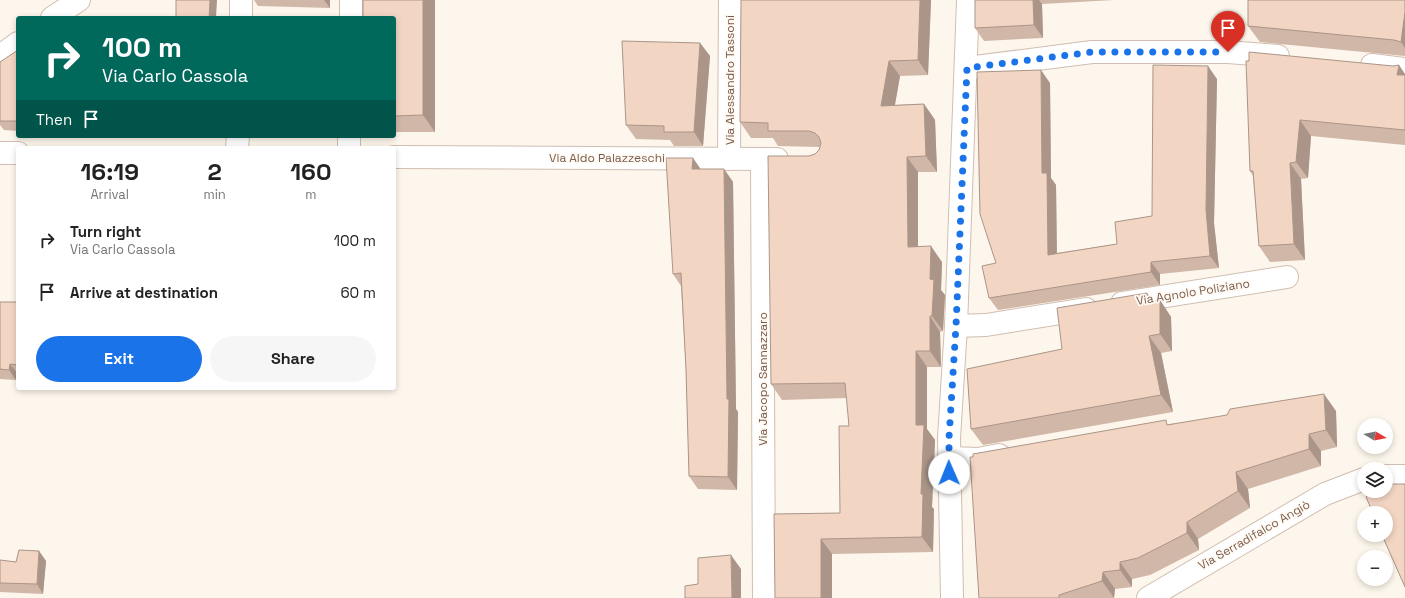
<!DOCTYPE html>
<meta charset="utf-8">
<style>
body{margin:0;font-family:"Space Grotesk",sans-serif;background:#f6f6f6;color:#222;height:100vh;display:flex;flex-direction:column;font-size:15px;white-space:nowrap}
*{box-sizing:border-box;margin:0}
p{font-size:13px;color:#767676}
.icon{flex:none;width:22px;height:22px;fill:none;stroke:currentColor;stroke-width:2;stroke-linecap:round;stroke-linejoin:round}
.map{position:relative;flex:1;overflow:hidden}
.side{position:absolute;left:16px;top:146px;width:380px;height:244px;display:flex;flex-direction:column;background:#fff;border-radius:4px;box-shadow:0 2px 6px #0003}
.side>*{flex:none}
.guide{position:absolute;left:16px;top:16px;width:380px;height:122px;border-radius:4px;box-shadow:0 2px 6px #0003;background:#00695c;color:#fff;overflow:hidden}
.needle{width:26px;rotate:100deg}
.tools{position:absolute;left:1357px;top:418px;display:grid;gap:8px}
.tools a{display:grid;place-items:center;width:36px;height:36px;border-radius:50%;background:#fff;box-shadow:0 2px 6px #0003;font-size:20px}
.pin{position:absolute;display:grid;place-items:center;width:34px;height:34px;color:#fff;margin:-41px -17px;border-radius:50% 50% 50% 0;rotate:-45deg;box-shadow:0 0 4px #0007}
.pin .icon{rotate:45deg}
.me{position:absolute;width:44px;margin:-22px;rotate:359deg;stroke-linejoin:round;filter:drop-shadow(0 0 3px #0008)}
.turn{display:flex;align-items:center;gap:14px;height:84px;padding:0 20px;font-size:18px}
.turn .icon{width:52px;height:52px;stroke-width:2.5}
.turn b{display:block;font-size:28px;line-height:34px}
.then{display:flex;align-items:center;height:38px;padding:0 20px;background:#0003;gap:8px;font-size:15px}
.eta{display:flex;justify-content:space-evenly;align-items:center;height:68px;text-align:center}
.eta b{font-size:24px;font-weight:800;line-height:28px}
.primary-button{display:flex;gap:8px;margin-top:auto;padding:8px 20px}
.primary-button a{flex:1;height:46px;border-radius:24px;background:#1a73e8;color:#fff;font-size:16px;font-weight:800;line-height:46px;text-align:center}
.primary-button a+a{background:#f6f6f6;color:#222}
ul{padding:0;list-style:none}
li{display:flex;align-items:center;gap:12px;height:52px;padding:0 20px}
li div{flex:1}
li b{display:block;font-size:15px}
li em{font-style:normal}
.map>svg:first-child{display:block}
</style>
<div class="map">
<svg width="1405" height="598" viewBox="0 0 1405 598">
<rect width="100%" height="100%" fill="#fdf6ec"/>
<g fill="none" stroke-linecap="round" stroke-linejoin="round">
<defs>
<g id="minor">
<polyline points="241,18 241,0"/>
<polyline points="351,18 351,0"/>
<polyline points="1372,65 1405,69"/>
<polyline points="967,68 1092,52 1228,52 1278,56"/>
<polyline points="237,148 238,136"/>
<polyline points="349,148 349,136"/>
<polyline points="0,153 18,153"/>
<polyline points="394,157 777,159"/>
<polyline points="729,159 730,0"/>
<polyline points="762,160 764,598"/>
<polyline points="1122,303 1287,277"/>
<polyline points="956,326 986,325 1086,309"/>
<polyline points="949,458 978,459 999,455"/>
<polyline points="1386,476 1405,476"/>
<polyline points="952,598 949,438 956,326 968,0"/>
<polyline points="1148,598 1325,494 1364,479"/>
</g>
<g id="tertiary">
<polyline points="52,18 79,0"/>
<polyline points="0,56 18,43"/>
</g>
</defs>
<!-- minor casing -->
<use href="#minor" stroke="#d1beb0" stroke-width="24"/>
<!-- tertiary casing -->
<use href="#tertiary" stroke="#d1beb0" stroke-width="24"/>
<!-- minor -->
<use href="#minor" stroke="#fff" stroke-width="22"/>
<!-- tertiary -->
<use href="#tertiary" stroke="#fff" stroke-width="22"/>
</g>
<!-- wall -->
<g fill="#d1b7a8">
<polygon points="254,0 330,0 330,8 258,6"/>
<polygon points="931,0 928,75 900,76 895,105 924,104 935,120 937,172 918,172 918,247 942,262 941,290 945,295 943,331 940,332 941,367 927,367 927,429 935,440 932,507 934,509 933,552 832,554 832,598 775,598 840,513 849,426 847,398 782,400 771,384 809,156 815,154 819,150 820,147 778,146 773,138 751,138 740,122"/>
<polygon points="975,0 1114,0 1042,4 1043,38 984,41 975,28"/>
<polygon points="1405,0 1405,56 1260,42 1248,26"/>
<polygon points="394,18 435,132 394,132"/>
<polygon points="700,43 710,56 703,146 674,146 670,140 636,139 626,125"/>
<polygon points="18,50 18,131 4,130 0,125 0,62"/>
<polygon points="1249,61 1405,74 1405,145 1311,136 1308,178 1301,179 1305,260 1270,262 1259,246 1253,176 1250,171"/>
<polygon points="1217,79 1214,223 1219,268 1160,274 1160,285 998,310 989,298 996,263 1050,83 1051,178 1056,185 1057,253 1117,244 1152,216"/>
<polygon points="693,158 700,169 724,169 733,182 736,409 738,412 737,490 698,489 689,476 686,370 681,286 673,274"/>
<polygon points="1147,293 1153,301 1160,300 1171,317 1172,351 1161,353 1173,412 983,445 971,429 1062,349"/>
<polygon points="0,302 18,302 18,374 17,373 16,380 0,379"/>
<polygon points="1336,411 1337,447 1321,451 1321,466 1248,489 1250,508 1198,539 1199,550 1150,575 1132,579 1132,587 1115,589 1114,598 979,598 1169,424"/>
<polygon points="39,551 46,561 43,594 0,592 0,560 16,562"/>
</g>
<!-- shaded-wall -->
<g fill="#aa9588">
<polygon points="210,0 217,0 216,18 209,18"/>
<polygon points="324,0 330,0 330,8"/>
<polygon points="423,0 435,0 435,132 423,115"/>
<polygon points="920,0 931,0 928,75 918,60"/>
<polygon points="1033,0 1039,0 1042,4 1043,38 1034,25"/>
<polygon points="1405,12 1405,48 1401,42"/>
<polygon points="700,43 710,56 703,146 694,132"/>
<polygon points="889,61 900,76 892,121 881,106"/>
<polygon points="1399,65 1405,74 1405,86 1397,75"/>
<polygon points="1208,66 1217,79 1214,223 1219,268 1210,256 1206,210"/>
<polygon points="1041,70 1050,83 1051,178 1056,185 1057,267 1048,255 1042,173"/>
<polygon points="924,104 935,120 937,172 926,156"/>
<polygon points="1300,120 1311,136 1308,178 1296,162"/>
<polygon points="907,157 918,172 918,263 908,247"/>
<polygon points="693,158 702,171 692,169"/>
<polygon points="1290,163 1301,179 1305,260 1294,244"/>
<polygon points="724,169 733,182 736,409 738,412 737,490 728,477"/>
<polygon points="931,246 942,262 941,290 945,295 943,331 932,316 930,279"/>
<polygon points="1151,262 1160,274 1160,285 1151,272"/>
<polygon points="1147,293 1159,310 1147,302"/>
<polygon points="1160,300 1171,317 1172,351 1160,334"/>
<polygon points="930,316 940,332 941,367 930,351"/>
<polygon points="1149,336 1161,353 1173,412 1161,395"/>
<polygon points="916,351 927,367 927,429 935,440 932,507 934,509 933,552 922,537 921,494 916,425"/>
<polygon points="10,364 17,373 16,380 9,370"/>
<polygon points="1324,394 1336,411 1337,447 1326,430"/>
<polygon points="1309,434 1321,451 1321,466 1309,449"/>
<polygon points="1236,472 1248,489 1250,508 1238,491"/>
<polygon points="1187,522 1198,539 1199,550 1187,533"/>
<polygon points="821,539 832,554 832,598 821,598"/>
<polygon points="39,551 46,561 43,594 37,584"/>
<polygon points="731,555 741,569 741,598 732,598"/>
<polygon points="1120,562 1132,579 1132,587 1120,570"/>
<polygon points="1103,572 1115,589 1114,598 1102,581"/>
</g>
<!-- building -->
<g fill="#f3d5c3" stroke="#aa9588">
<polygon points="176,0 210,0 209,18 176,18"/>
<polygon points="363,0 423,0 423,115 394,116 394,18 363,18"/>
<polygon points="741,0 920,0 918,60 889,61 881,106 924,104 926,156 907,157 908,247 931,246 930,279 934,280 932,316 930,316 930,351 916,351 916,425 924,425 921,494 923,494 922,537 821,539 821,598 775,598 774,514 840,513 839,426 849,426 845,383 771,384 768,156 809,156 815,154 819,150 821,143 819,137 815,133 809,131 768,131 768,123 740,122"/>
<polygon points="975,0 1033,0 1034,25 975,28"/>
<polygon points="1248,0 1405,0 1405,12 1401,42 1394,40 1248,26"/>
<polygon points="622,41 700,43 694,132 664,132 664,126 626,125"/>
<polygon points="18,50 18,121 0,121 0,62"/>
<polygon points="1249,52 1393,66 1399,65 1397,75 1405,75 1405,130 1300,120 1296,162 1290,163 1294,244 1259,246 1253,171 1250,171 1246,61 1249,61"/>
<polygon points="1153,65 1208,66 1206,210 1210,256 1151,262 1151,272 989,298 982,266 996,263 980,214 977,72 1041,70 1042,173 1047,173 1048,255 1117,244 1115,222 1152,216"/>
<polygon points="666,158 693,158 692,169 724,169 727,399 729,399 728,477 689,476 686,370 681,273 673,274"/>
<polygon points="1147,293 1147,302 1160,300 1160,334 1149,336 1161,395 971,429 967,369 1062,349 1057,308"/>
<polygon points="0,302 18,302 18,365 10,364 9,370 0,369"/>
<polygon points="1324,394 1326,430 1309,434 1309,449 1236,472 1238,491 1187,522 1187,533 1138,558 1120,562 1120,570 1103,572 1102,581 1059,595 1059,598 979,598 970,457 973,457 973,454 1166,420 1167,425 1227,415 1230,409"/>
<polygon points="1386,484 1405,484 1405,587 1382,535 1386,535 1386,513 1373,513 1366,497 1374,491 1386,491"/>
<polygon points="19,550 39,551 37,584 0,583 0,560 16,562"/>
<polygon points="731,555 732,598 685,598 685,586 698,584 698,558"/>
</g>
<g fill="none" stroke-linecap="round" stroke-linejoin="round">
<!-- route -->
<polyline stroke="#1a73e8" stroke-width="7" stroke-dasharray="0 12.6" points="949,473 949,438 956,326 967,68 1092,52 1228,52"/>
</g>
<g text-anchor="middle" stroke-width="3.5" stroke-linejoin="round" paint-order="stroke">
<!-- street labels -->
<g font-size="12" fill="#7a5c4d" stroke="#fffaf3">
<text transform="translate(730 80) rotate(-90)" y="4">Via Alessandro Tassoni</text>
<text x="607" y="162">Via Aldo Palazzeschi</text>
<text transform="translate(1193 292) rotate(-9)" y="4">Via Agnolo Poliziano</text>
<text transform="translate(763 379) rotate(-90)" y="4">Via Jacopo Sannazzaro</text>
<text transform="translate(1254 535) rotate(-30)" y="4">Via Serradifalco Angiò</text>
</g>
</g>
</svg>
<div class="tools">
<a><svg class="needle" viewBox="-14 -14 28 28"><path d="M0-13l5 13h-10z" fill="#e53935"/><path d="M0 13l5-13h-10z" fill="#767676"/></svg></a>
<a><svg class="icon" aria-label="layers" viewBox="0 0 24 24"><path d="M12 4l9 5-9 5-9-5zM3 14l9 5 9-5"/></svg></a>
<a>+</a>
<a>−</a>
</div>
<div class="pin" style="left:1228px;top:52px;background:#d93025"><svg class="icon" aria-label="arrive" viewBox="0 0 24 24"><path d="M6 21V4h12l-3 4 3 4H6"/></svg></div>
<svg class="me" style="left:949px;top:473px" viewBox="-20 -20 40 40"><circle r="19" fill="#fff"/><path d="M0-13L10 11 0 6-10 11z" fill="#1a73e8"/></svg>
<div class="guide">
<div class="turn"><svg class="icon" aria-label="right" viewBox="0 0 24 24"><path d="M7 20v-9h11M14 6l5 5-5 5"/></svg><div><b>100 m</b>Via Carlo Cassola</div></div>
<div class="then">Then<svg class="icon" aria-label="arrive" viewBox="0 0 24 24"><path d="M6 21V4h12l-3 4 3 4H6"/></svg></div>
</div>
<section class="side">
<div class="eta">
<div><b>16:19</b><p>Arrival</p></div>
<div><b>2</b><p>min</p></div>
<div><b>160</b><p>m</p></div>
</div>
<ul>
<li><svg class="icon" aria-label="right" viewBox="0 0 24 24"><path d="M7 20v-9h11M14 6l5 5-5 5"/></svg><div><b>Turn right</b><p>Via Carlo Cassola</p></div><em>100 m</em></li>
<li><svg class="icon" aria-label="arrive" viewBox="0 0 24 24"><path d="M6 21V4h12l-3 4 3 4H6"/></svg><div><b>Arrive at destination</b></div><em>60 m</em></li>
</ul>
<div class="primary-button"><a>Exit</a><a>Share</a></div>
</section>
</div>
